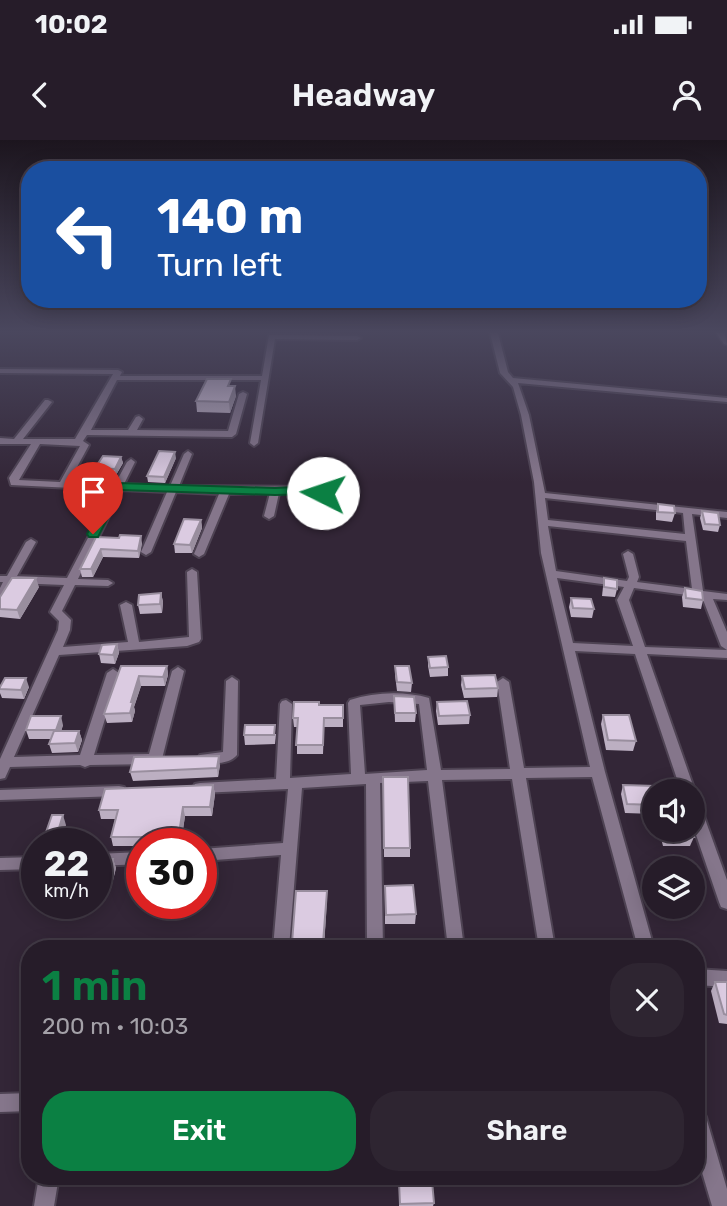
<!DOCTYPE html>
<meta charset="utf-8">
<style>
body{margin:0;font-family:Rubik,sans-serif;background:#2e2531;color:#f1f3f6;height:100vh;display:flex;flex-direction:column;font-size:26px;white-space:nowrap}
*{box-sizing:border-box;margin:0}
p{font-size:23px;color:#a4a1a8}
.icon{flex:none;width:38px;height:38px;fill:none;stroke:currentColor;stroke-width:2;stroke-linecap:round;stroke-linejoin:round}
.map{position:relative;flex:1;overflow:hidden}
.side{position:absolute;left:21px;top:800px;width:684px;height:245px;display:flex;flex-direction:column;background:#261c29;border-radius:28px;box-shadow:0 4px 18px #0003,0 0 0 2px #423a46}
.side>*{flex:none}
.top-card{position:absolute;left:21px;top:21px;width:686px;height:147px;border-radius:28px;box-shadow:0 4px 18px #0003,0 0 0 2px #423a46;background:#1a4fa0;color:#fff;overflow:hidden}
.buttons{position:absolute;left:642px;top:639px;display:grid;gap:14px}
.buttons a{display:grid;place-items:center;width:63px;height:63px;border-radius:50%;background:#261c29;box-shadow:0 4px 18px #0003,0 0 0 2px #423a46;font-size:35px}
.speed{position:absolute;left:21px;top:688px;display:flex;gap:14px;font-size:35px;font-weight:700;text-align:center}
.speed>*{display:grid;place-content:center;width:91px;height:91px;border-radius:50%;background:#261c29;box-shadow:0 4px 18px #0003,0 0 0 2px #423a46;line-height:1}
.speed small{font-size:18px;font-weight:400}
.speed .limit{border:10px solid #d22;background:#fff;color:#111}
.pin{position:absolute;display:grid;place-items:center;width:60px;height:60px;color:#fff;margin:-72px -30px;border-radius:50% 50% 50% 0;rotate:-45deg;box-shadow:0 0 7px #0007}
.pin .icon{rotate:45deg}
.me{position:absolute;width:77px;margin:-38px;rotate:274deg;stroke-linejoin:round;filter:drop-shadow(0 0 5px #0008)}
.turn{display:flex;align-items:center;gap:24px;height:147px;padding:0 21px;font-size:32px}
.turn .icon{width:91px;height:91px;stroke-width:2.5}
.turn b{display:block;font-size:49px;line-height:60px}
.round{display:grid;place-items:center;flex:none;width:74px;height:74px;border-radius:28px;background:#2e2531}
.headline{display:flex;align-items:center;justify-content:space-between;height:119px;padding:0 21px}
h1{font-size:42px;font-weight:600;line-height:52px;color:#0b8043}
.cta{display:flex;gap:14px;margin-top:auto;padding:14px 21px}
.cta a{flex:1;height:80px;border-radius:28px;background:#0b8043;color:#fff;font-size:28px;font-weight:600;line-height:80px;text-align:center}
.cta a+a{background:#2e2531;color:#f1f3f6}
.status{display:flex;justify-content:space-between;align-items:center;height:49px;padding:0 35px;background:#261c29;direction:ltr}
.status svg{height:19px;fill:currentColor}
header{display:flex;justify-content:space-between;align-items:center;height:91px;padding:0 21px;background:#261c29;font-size:32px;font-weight:600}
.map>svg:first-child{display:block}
</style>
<div class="status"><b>10:02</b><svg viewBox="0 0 49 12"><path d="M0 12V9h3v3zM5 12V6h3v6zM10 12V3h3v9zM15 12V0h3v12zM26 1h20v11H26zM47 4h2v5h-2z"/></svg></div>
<header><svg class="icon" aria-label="back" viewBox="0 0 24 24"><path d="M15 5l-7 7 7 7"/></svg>Headway<svg class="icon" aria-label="person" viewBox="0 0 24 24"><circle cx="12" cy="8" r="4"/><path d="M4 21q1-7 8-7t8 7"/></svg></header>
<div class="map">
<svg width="727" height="1066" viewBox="0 0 727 1066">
<rect width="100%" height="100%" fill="#332637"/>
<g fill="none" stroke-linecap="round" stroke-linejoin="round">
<defs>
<g id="street">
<path d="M490,193H498L508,232L513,238L727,258V262L518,243L529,275L545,353L727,372V378L692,374L703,451L727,454V460L713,459L727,492V510L721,506L702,457L634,448L629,460L645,507L727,510V518L647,514L695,651L693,655V651H681L635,514L575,511L605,632L654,808H638L592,637L526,638L555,808H539L512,639L442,640L464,808H448L428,641L380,643L383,808H367L366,644L302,648L289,808H273L281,715L201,721V709L283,703L288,649L200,653L195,652L193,648L195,644L200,643L276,639L280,564L282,561L286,560L292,564L290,638L351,634L348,563L350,560C375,552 404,551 429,558L441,630L510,629L497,542L503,538L509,542L524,628L590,627L541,413L534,342L521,275L513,247L500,233ZM545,358L683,373L685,394L548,380ZM548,386L686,401L692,449L637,442L639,437L633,414L628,411L623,414L629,437L627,441L556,431ZM557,438L624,447L617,460L633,506L573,503ZM389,562L419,564L427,630L365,634L360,565Z"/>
<path d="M269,195L357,196L361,198L357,200L275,199L258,303L254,306L250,303L261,240H117L91,290H128L136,277L139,276L143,279L137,290L228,291L239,254L243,252L247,254L236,294L232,297L87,295L83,301L89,305L69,342L115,344L127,322L131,319L135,322L124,344L170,346L184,314L188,311L192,314L179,346L319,347L328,353L324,366H318L317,353H279L274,376L269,379L264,376L270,353L229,354L204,414L199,417L194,414L219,354L176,352L151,412L146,415L141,412L167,352L122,350L78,439L108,440L113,443L108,446L75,445L62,471L71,480L70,490L63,507L128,502L120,465L126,462L132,465L139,502L189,497L187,432L192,429L197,432L201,499L199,502L187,506L59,515L14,617L80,615L107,533L113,529L119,533L94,615L149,614L172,531L178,527L184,531L162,619L160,622L155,624L90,625L85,627L80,625L10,627L5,638L0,639V619L58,490L59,481L50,472L64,445L14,443L4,460L0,461V448L3,442H0V436H7L26,402L31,399L36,402L17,436L67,438L113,350L11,345L9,338L31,304H0V298L14,299L45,260H48L52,262L23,299H75L113,234L0,233V229L118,230L122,232L120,236H262ZM40,304L80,306L60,342L19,340Z"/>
<path d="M232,537L238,541L237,615C229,625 211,624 200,621L198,618L200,615L223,612L226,541Z"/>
<polygon points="119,646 124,647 126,651 124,655 119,656 0,660 0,650"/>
<polygon points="693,660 698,661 700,665 727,740 727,769 721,767 719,762 693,686"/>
<polygon points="142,712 142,724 96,726 96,714"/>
<polygon points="37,717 37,729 0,730 0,718"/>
<polygon points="696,829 727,831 727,847 696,845"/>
<polygon points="30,953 30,971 0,972 0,954"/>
<polygon points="696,968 703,970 706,977 727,1049 727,1066 712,1066 696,1012"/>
<polygon points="39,1036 59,1036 54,1066 34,1066"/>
</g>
<polygon id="secondary" points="716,193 725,193 727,205 724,204"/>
</defs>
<!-- street casing -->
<use href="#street" stroke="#4e4353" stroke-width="4"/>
<!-- secondary casing -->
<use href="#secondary" stroke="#4e4353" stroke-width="3"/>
<!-- street -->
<use href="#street" fill="#85768b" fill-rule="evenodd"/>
<!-- secondary -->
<use href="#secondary" fill="#85768b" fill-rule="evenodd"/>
</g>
<!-- wall -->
<g fill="#bcafc2">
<polygon points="232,246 236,256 230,273 197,272 196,261"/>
<polygon points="121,317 123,323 116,335 97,334 95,328"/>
<polygon points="176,318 165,343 148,342 147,336"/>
<polygon points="95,327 97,335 93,340 82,340 80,332"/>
<polygon points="86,347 87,351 84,357 72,357 71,353"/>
<polygon points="658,364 675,373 672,382 656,380 656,373"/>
<polygon points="702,371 720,385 718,392 703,390 700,378"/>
<polygon points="201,380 202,388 192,413 175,413 174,404"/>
<polygon points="96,397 142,403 139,418 103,417 93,437 82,437 80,429"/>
<polygon points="604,438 617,449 615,457 602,456"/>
<polygon points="39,447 20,479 0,477 0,457"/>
<polygon points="685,448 703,460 701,469 683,467 682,457"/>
<polygon points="161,453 163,462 162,473 140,474 138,465"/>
<polygon points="571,458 594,469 592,478 571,477 569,467"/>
<polygon points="117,504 119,513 115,524 101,523 99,514"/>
<polygon points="428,517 448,527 448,536 430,537 428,526"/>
<polygon points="121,526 167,526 168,535 165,546 141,546 134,567 135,571 132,582 107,583 104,574"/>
<polygon points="395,526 412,543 411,552 397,551 395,535"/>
<polygon points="462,536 498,548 497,557 464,558 461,545"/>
<polygon points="0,547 29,547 24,559 2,558 0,553"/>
<polygon points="394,556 416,573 415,582 395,582"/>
<polygon points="437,562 470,575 469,584 438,585 436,571"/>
<polygon points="319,565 343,565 343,587 324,587 323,614 297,614 297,587 294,587 293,578"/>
<polygon points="603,575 636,601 633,611 606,610 601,584"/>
<polygon points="63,585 61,591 79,591 82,600 78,612 52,613 49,604 51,599 29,599 26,590"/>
<polygon points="276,594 275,604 245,605 244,595"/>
<polygon points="220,625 218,637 133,641 130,632"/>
<polygon points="383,637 410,708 410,717 384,717"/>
<polygon points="213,645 215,654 212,676 185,676 181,703 142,704 142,706 113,706 111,697 115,679 101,679 99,670"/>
<polygon points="623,645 654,651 654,674 625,673 621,654"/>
<polygon points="66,685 60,704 44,704 43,701"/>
<polygon points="659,690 691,690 694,697 690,706 663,706"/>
<polygon points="96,719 113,719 116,728 111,748 96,748"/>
<polygon points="385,746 416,774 415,784 385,784"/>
<polygon points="327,751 324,808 293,808 292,803"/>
<polygon points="715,842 727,842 727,884 719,883 711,851"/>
<polygon points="399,1042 434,1063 433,1066 399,1066"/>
</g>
<!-- shaded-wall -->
<g fill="#998e9e">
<polygon points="235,246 236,256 230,273 229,262"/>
<polygon points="175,312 176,318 165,343 164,337"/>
<polygon points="121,317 123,323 116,335 115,329"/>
<polygon points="95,327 97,335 93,340 92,332"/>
<polygon points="86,347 87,351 84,357 83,353"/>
<polygon points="201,380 202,388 192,413 190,405"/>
<polygon points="141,396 142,403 139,418 138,411"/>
<polygon points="101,409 103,417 93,437 91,429"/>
<polygon points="36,438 39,447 20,479 17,470"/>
<polygon points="161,453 163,462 162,473 160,464"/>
<polygon points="117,504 119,513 115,524 113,515"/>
<polygon points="167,526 168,535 165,546 163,537"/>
<polygon points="139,536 141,546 134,567 135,571 132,582 130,573 131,562"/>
<polygon points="26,538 29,547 24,559 21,550"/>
<polygon points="61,576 63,585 59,599 56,590"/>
<polygon points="79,591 82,600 78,612 75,603"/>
<polygon points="219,616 220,625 218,637 217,628"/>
<polygon points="213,645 215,654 212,676 210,667"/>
<polygon points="183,667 185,676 181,703 179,694"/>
<polygon points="63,675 66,685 60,704 56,704 55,701"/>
<polygon points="113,719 116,728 111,748 108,739"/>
<polygon points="327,751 327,760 324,808 323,803"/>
</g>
<!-- building -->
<g fill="#dbcbe1" stroke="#998e9e" stroke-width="2">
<polygon points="207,239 231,239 228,246 235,246 229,262 196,261"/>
<polygon points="159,311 175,312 164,337 147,336"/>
<polygon points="103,316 121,317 115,329 95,328"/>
<polygon points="83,326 95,327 92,332 80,332"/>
<polygon points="75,347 86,347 83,353 71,353"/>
<polygon points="658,364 674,366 675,373 658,372"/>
<polygon points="702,371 718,373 720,385 705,384"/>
<polygon points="184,379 201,380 190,405 174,404"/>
<polygon points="120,395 141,396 138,411 101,409 91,429 80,429 96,397 119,398"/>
<polygon points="12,438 36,438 17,470 0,469 0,457"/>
<polygon points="604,438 617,440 617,449 604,447"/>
<polygon points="685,448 702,451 703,460 686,458"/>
<polygon points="161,453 160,464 138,465 139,455"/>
<polygon points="571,458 591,459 594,469 573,468"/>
<polygon points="117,504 113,515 99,514 102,505"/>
<polygon points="446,516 448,527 430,528 428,517"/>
<polygon points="121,526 167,526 163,537 139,536 131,562 133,562 130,573 104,574"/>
<polygon points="395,526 409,526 412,543 397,542"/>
<polygon points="495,535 498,548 465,549 462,536"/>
<polygon points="5,538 26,538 21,550 0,549 0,547"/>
<polygon points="394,556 414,557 416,573 395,573"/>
<polygon points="467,561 470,575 439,576 437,562"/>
<polygon points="294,562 319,562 319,565 343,565 343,578 324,578 323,605 296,605 298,578 293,578"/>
<polygon points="603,575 629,575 636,601 608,600"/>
<polygon points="31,576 61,576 56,590 26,590"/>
<polygon points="245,585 275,585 274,595 244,595"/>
<polygon points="54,591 79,591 75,603 49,604"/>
<polygon points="219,616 217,628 130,632 134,617"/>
<polygon points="383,637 408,637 410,708 384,708"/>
<polygon points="213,645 210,667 183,667 179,694 145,697 111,697 118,670 99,670 105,649"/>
<polygon points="623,645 655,646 656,651 654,651 654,665 627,664"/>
<polygon points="52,675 63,675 55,701 43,701"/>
<polygon points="664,690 691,690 694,697 666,696"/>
<polygon points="96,719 113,719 108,739 96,739"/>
<polygon points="413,745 416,774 386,775 385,746"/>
<polygon points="296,751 327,751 323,803 292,803"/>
<polygon points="715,842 727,842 727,875 724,874"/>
<polygon points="432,1041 434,1063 400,1064 399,1042"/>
</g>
<!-- sky -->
<linearGradient id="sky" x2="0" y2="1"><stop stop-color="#1c151e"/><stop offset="0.56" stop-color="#4a475e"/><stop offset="1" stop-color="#4a475e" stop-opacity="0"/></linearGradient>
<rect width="727" height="342" fill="url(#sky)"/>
<!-- route -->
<polygon fill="#0b8043" stroke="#07532c" stroke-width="2" points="118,343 275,348 314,346 330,353 323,357 313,354 275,355 122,350 98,397 89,397 87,394 112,347"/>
</svg>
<div class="buttons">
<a><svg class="icon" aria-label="sound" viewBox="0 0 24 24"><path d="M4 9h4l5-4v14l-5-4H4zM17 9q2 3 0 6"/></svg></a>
<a><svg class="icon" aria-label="layers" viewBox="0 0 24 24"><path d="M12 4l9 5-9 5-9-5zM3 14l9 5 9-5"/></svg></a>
</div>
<div class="speed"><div>22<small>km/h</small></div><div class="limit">30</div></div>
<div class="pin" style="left:93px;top:394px;background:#d93025"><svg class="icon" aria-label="arrive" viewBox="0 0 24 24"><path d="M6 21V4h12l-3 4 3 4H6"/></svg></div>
<svg class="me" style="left:323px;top:353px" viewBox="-20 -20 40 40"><circle r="19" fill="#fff"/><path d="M0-13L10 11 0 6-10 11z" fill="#0b8043"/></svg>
<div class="top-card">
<div class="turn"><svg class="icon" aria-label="left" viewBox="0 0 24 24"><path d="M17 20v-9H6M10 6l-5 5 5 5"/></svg><div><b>140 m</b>Turn left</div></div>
</div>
<section class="side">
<div class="headline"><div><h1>1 min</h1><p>200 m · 10:03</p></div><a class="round"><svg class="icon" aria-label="close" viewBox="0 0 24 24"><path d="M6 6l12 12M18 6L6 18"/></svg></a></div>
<div class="cta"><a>Exit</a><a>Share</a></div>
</section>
</div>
